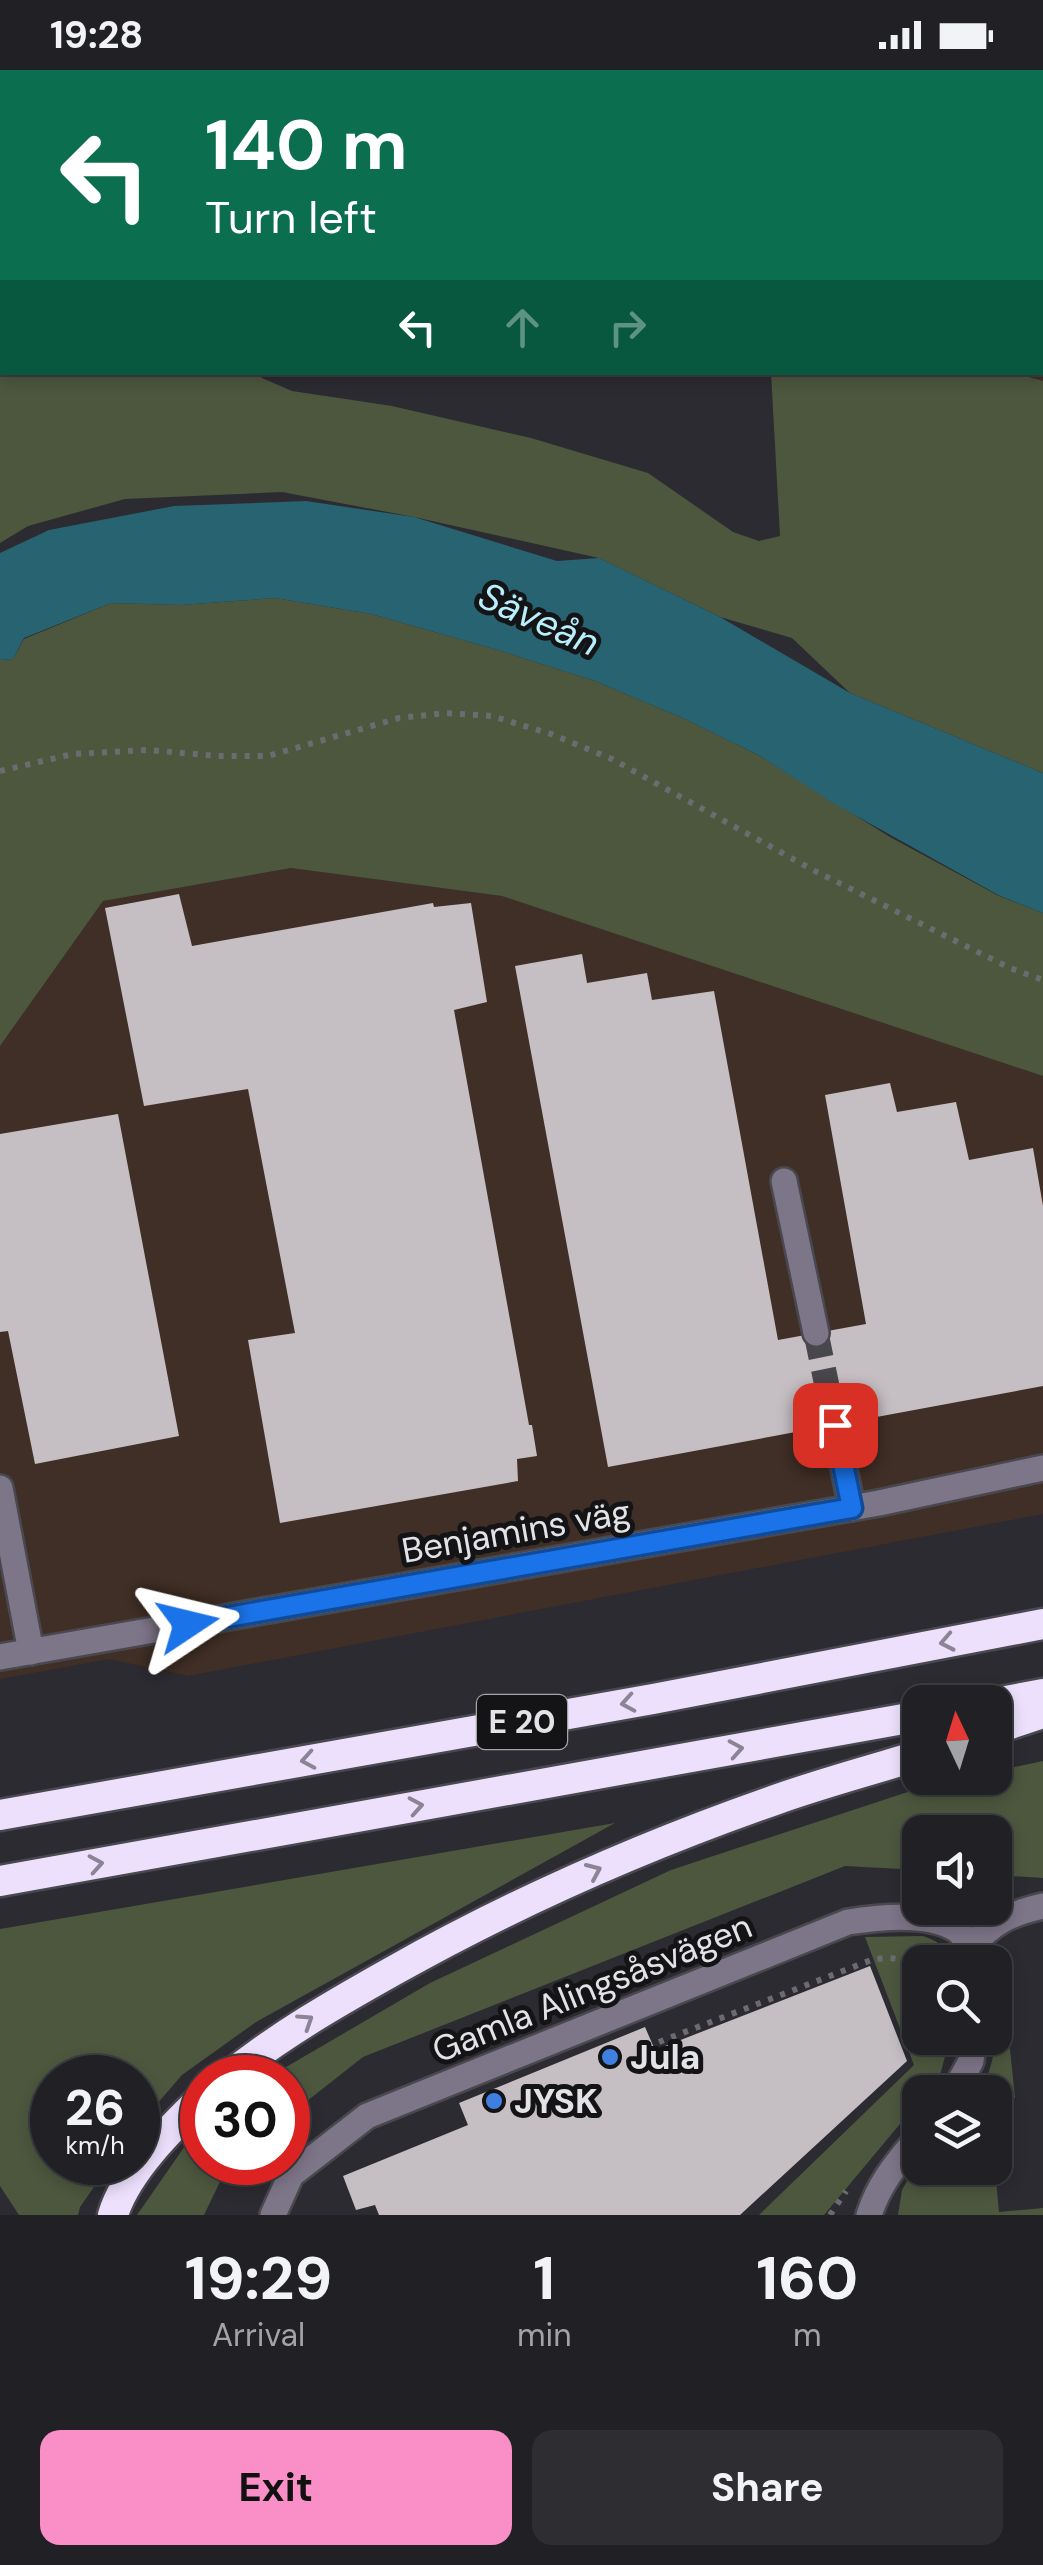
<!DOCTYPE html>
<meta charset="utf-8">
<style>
body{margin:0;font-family:"DM Sans",sans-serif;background:#2d2d32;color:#f1f3f6;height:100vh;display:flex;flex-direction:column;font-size:38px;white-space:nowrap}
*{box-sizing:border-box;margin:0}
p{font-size:32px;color:#a2a3a7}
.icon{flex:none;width:55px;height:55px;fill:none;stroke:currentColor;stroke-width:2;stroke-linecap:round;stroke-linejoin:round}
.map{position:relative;height:2145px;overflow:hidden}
.panel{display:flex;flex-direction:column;background:#202025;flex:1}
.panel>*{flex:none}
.top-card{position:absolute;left:0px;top:0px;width:1045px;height:305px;box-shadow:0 5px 15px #0003,0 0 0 2px #3d3e42;background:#0b6e4f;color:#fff;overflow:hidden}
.needle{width:65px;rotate:356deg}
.buttons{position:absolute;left:902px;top:1615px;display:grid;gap:20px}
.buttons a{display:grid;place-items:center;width:110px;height:110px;border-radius:20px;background:#202025;box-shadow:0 5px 15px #0003,0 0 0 2px #3d3e42;font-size:50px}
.speed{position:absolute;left:30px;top:1985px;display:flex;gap:20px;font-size:50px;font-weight:700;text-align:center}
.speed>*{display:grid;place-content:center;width:130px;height:130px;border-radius:50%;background:#202025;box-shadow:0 5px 15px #0003,0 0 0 2px #3d3e42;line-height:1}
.speed small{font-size:25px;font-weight:400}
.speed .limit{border:15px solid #d22;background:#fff;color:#111}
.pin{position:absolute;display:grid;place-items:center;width:85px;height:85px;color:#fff;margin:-42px;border-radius:20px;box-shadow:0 5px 15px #0006}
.me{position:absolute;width:110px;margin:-55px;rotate:80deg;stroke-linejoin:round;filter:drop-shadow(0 0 8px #0008)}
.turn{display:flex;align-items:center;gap:35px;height:210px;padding:0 40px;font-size:45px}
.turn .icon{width:130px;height:130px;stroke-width:2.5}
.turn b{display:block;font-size:70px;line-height:85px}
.lanes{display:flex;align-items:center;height:95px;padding:0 40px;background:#0003;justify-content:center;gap:50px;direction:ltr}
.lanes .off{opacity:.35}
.eta{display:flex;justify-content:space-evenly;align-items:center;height:170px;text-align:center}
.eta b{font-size:60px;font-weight:700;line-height:70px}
.primary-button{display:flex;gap:20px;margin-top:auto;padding:20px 40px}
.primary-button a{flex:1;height:115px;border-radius:20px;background:#fa8fc7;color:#111;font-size:40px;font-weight:700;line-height:115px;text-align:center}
.primary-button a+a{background:#2d2d32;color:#f1f3f6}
.status{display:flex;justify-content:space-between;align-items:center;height:70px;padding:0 50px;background:#202025;direction:ltr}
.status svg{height:28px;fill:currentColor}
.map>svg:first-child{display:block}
</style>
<div class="status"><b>19:28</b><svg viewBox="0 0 49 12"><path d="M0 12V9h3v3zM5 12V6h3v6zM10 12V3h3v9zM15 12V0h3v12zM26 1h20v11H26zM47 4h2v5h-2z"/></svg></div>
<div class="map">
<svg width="1043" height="2145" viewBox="0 0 1043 2145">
<rect width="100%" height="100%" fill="#2b2b31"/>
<!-- industrial -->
<g fill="#402f26">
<polygon points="0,0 1043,0 1043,311 1011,303 1042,302 1042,2 2,2 2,34 0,33"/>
<polygon points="291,798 502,826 1043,1006 1043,1444 188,1606 109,1589 0,1609 0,976 103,831"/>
</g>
<!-- green -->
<g fill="#4d573e">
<polygon points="2,291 2,302 257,303 262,308 292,321 392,336 531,368 648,403 733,462 759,471 780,466 771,303 1011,302 1043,311 1043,703 850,623 792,568 720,547 599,488 414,447 282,422 125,429 28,456 0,473 0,292"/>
<polygon points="275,528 371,544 498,580 595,611 685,649 760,686 890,767 999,826 1043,843 1043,1006 502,826 291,798 103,831 0,976 0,590 13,589 24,569 111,533 181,535"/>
<polygon points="1043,1691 1043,1808 995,1805 995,1762 920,1762 920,1800 845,1796 363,1987 288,2046 288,2008 269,2007 430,1913 671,1800 935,1713 962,1708 995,1708 995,1701"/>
<polygon points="615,1753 256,1952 182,2005 138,2056 138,2008 52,2008 52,2092 111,2093 80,2137 78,2145 19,2145 0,2116 0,1859"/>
<path d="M923,1866C938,1871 946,1876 948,1892H920V1968H950L940,2005L926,2022H920V2030L824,2145H759L914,1995L865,1867Z"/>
<path d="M995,1901H1002L1015,2028L995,2030V2022H979C1002,1988 995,1941 995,1901Z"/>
<polygon points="202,2060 202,2092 229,2093 204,2145 137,2145 185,2076"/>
<polygon points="920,2088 920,2098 995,2098 999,2142 1043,2138 1043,2145 898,2145 902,2120"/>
</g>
<!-- water -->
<polygon fill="#276371" points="306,431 414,447 557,491 599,488 720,547 850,623 1043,703 1043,843 1000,826 833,733 760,686 685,649 595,611 498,580 371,544 275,528 181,535 111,533 24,568 13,589 0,590 0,483 49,460 174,436"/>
<!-- building -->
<g fill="#c5bec3">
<polygon points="179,824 192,876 433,833 434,837 471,833 487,932 454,940 529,1355 532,1355 537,1386 517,1389 518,1411 280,1453 248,1270 295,1263 248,1019 144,1036 105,838"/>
<polygon points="582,884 587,913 647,903 652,930 714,921 778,1270 866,1254 825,1025 890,1013 897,1042 956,1032 969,1090 1033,1078 1043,1136 1043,1316 608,1397 515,896"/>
<polygon points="118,1044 179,1366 35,1394 8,1261 0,1262 0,1064"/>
<polygon points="870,1896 907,1991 740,2145 379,2145 375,2135 356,2140 343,2106 468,2055 459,2033 645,1957 655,1980"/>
</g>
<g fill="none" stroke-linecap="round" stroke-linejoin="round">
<!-- minor-tunnel -->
<polyline stroke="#47474c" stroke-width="25" stroke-dasharray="25 12" stroke-linecap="butt" points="816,1263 835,1355"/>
<defs>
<g id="minor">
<polyline points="231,0 240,0"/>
<polyline points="298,2 299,0"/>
<polyline points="552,2 554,0"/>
<polyline points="765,2 767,0"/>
<polyline points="920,2 922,0"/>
<polyline points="1042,40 1043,40"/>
<polyline points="784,1111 816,1263"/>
<polyline points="835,1355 852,1438"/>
<polyline points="0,1418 31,1582"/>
<polyline points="0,1587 879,1433 1043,1398"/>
<path d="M971,1878C991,1852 1012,1843 1043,1836"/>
<polyline points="954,2022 971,1991 974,1968"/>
<path d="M273,2145L291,2105L367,2046L848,1852C879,1847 928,1842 956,1859C963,1864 967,1871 971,1878"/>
<path d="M869,2145C880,2111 898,2092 920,2065"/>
</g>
<g id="highway">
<polyline points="995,1633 1043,1624"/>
<polyline points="995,1659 1043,1643"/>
<polyline points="0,1745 653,1629 1043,1554"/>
<polyline points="0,1811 920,1646"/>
<path d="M227,2008C278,1966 336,1933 393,1901C514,1833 643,1776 775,1730C822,1713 872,1700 920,1685"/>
<path d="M113,2145C126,2102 171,2058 202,2028"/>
</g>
</defs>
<!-- minor casing -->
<use href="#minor" stroke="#48484e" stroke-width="30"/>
<!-- highway casing -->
<use href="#highway" stroke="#48484e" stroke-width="35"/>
<!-- path -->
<g stroke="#6b6b70" stroke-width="6" stroke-dasharray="5 8" stroke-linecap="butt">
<polyline points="0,701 73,684 148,680 218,686 268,686 399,648 446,643 492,646 551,664 612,689 813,800 1010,898 1043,910"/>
<polyline points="659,1972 874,1889 890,1888 920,1893"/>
<polyline points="830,2145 846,2121"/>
</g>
<!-- minor -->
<use href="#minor" stroke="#7d7588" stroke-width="25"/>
<!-- highway -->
<use href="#highway" stroke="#ece0fc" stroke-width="30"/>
</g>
<!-- one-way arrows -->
<defs><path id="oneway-chevron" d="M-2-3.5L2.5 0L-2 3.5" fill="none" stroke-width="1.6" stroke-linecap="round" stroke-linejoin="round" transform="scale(2.5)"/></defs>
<g stroke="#8b8494">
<use href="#oneway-chevron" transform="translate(947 1572) rotate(169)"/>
<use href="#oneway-chevron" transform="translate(628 1633) rotate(170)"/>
<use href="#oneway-chevron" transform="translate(736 1679) rotate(-10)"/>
<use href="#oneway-chevron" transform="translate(308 1690) rotate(170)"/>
<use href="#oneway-chevron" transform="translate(416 1736) rotate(-10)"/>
<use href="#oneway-chevron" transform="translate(96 1794) rotate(-10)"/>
<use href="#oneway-chevron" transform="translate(594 1801) rotate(-24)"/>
<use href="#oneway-chevron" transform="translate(306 1951) rotate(-33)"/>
</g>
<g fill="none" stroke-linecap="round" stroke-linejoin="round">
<defs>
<polyline id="route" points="188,1554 852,1438 835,1355"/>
</defs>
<!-- route casing -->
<use href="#route" stroke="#114b97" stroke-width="25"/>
<!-- route -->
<use href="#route" stroke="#1a73e8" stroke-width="18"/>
</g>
<!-- markers -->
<g fill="#3f7fe0" stroke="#141416" stroke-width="4">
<circle cx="610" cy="1987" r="10"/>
<circle cx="494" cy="2031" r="10"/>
</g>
<g text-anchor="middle" stroke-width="10" stroke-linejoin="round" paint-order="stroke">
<!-- shield labels -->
<rect fill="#141416" stroke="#a5a5a8" stroke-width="2.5" x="477" y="1625" width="90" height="54" rx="8"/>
<g font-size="32" font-weight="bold" fill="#e3e3e7">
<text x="522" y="1663">E 20</text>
</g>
<!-- street labels -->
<g font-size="35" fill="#e3e3e7" stroke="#141416">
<text transform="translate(516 1461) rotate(-10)" y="12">Benjamins väg</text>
<text transform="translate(592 1918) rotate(-22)" y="12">Gamla Alingsåsvägen</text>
</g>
<!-- poi labels -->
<g font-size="35" font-weight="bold" fill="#e3e3e7" stroke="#141416" text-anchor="start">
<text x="630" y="1999">Jula</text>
<text x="514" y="2043">JYSK</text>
</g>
<!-- water labels -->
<g font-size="38" font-style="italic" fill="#b9eefc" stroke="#141416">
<text transform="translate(539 549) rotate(24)" y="13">Säveån</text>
</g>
</g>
</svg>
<div class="buttons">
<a><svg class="needle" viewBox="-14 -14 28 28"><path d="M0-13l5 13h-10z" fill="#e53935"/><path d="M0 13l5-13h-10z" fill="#a2a3a7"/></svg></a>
<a><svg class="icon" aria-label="sound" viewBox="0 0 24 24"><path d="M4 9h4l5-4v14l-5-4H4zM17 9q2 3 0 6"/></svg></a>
<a><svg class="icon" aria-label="search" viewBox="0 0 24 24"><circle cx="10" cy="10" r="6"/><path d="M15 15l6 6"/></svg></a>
<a><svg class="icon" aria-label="layers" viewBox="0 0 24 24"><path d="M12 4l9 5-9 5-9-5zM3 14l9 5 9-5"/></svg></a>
</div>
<div class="speed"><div>26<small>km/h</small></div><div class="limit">30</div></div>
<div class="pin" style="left:835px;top:1355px;background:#d93025"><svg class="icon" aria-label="arrive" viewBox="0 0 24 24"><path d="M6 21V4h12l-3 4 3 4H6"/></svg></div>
<svg class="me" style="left:188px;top:1554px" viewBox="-20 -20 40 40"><path d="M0-17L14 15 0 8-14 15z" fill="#1a73e8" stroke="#fff" stroke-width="4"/></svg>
<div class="top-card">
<div class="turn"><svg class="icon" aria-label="left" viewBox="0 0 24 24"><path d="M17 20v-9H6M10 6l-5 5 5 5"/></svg><div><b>140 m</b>Turn left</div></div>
<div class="lanes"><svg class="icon" aria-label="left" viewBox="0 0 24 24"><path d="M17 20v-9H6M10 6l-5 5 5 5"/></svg><svg class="icon off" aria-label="ahead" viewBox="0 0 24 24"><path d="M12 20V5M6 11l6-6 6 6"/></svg><svg class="icon off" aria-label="right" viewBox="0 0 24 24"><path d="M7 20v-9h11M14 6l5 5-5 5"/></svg></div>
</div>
</div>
<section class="panel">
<div class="eta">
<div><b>19:29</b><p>Arrival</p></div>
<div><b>1</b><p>min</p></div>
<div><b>160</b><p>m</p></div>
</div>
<div class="primary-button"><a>Exit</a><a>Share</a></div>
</section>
